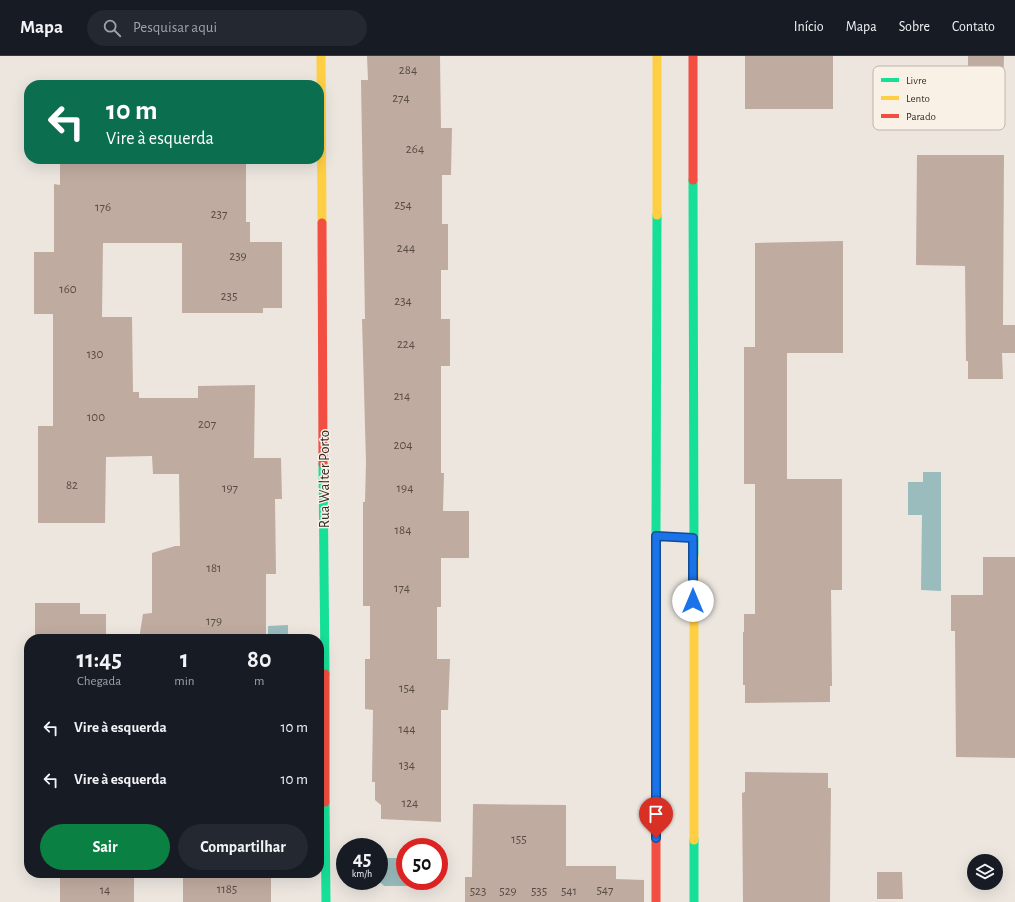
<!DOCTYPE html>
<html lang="pt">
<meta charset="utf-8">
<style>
body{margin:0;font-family:"Alegreya Sans",sans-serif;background:#242831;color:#f1f3f6;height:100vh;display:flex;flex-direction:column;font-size:15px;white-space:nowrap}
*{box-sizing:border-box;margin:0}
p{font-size:13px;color:#9ea1a6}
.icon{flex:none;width:22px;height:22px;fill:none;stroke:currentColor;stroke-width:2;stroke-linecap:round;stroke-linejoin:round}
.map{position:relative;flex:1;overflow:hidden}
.details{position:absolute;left:24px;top:578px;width:300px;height:244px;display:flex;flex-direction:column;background:#171b24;border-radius:16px;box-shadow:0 4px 16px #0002}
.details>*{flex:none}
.top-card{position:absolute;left:24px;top:24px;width:300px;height:84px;border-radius:16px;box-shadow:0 4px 16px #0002;background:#0b6e4f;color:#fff;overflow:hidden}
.fabs{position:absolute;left:967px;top:798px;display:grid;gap:8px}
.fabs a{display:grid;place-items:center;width:36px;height:36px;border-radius:50%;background:#171b24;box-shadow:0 4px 16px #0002;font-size:20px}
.speed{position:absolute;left:336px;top:782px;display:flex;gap:8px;font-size:20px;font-weight:700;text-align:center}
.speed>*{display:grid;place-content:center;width:52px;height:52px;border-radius:50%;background:#171b24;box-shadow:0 4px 16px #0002;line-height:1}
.speed small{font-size:10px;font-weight:400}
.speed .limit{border:6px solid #d22;background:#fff;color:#111}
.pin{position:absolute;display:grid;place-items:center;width:34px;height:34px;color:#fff;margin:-41px -17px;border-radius:50% 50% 50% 0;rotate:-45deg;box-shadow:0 0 4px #0007}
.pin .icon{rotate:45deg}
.me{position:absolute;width:44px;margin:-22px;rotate:0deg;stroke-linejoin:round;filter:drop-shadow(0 0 3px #0008)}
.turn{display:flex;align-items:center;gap:14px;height:84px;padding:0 16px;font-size:18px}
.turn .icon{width:52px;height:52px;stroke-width:2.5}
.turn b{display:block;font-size:28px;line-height:34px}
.eta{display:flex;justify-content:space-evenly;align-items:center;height:68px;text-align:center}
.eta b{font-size:24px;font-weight:700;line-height:28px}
.cta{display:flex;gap:8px;margin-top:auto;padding:8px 16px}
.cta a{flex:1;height:46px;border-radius:24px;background:#0b8043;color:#fff;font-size:16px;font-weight:700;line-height:46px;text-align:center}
.cta a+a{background:#242831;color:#f1f3f6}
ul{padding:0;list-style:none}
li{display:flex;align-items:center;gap:12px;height:52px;padding:0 16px}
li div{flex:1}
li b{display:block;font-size:15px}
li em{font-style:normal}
header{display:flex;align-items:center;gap:24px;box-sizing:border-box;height:56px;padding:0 20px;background:#171b24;border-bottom:1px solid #363941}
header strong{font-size:19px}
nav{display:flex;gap:22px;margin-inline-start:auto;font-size:14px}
.search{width:280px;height:36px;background:#242831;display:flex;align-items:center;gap:10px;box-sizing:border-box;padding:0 14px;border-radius:22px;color:#9ea1a6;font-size:15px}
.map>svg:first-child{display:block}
</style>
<header>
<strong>Mapa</strong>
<div class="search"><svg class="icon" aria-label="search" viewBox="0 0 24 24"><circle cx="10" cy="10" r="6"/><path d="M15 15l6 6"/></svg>Pesquisar aqui</div>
<nav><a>Início</a><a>Mapa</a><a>Sobre</a><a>Contato</a></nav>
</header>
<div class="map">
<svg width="1015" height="846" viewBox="0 0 1015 846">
<rect width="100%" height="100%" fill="#ece6df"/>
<!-- water -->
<g fill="#9bbcbd">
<polygon points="923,416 941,416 941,535 921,534 922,459 908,459 908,426 923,426"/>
<polygon points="288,569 288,583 268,583 268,570"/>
<polygon points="385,802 401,802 405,807 405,825 428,825 428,826 424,830 384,830 380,826 380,807"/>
</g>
<!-- building -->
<g fill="#c0aba0">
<polygon points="367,0 440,0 441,72 452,72 451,119 442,119 442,168 448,168 448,214 441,214 441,263 450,263 450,310 441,310 441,417 444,417 443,455 469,455 469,502 441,502 441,551 437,551 437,603 450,603 448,654 441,654 441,766 381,763 381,749 375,744 375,726 372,726 373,654 365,653 365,603 370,603 370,550 363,550 363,446 365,446 366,406 362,263 365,263 361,24 368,24"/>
<rect x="745" y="0" width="88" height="53"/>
<polygon points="968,0 1004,0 1003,33 968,32"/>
<polygon points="917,99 1004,99 1003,269 1015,269 1015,297 1002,297 1003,323 968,323 968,305 966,305 965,210 916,209"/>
<polygon points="60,103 246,103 246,166 250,166 250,186 282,186 282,252 263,252 263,257 182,257 182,187 103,187 102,261 132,261 133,336 139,336 139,342 198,342 198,330 255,329 254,402 281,402 282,443 275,443 276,518 266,518 266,583 139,583 143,558 152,557 152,497 175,490 180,490 179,418 153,418 152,400 106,401 105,467 38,467 38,370 53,370 53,258 34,258 34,196 54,196 54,128 60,129"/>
<polygon points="843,185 843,297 787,297 787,423 842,423 842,534 831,534 832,630 830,630 830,646 745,647 745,629 743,629 743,576 744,576 744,558 755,558 755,428 744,428 744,291 755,291 755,187"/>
<polygon points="983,501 1015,501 1015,702 956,701 955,575 951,575 951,539 983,539"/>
<polygon points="35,547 80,547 80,558 106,558 106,583 35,583"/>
<polygon points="745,716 828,717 828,732 831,732 830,846 743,846 742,737 745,736"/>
<polygon points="473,748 566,749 566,810 616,810 616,823 644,824 644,846 465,846 465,821 472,821"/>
<polygon points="877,816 902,816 903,843 877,843"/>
<rect x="60" y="817" width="74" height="29"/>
<polygon points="271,817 271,846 183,846 183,818"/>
</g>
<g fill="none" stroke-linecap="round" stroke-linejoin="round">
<!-- fast -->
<g stroke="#16e098" stroke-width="9">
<polyline points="693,124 694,499"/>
<polyline points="323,408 325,618"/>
<polyline points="656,480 657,159"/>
<polyline points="325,746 326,846"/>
<polyline points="694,784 694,846"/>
</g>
<!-- slow -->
<g stroke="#ffcf43" stroke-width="9">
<polyline points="321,0 322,167"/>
<polyline points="657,159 657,0"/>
<polyline points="656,480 693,482"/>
<polyline points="694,499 694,784"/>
<polyline points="656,709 656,480"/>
</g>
<!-- jam -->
<g stroke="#f24e42" stroke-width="9">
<polyline points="693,0 693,124"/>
<polyline points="322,167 323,408"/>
<polyline points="325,618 325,746"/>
<polyline points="656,846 656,709"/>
</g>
</g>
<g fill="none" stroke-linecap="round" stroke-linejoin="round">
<defs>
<polyline id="route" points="656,782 656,480 693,482 693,545"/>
</defs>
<!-- route casing -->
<use href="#route" stroke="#114b97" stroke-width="10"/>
<!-- route -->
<use href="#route" stroke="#1a73e8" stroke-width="7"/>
</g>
<g text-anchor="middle" stroke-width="3" stroke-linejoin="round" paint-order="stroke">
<!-- number labels -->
<g font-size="13" fill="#584c45">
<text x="408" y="18">284</text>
<text x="401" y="46">274</text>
<text x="415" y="97">264</text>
<text x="403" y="153">254</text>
<text x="103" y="155">176</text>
<text x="219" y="162">237</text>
<text x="406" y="196">244</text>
<text x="238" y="204">239</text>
<text x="68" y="237">160</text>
<text x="229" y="244">235</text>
<text x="403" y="249">234</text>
<text x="406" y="292">224</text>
<text x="95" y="302">130</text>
<text x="402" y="344">214</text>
<text x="96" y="365">100</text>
<text x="207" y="372">207</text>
<text x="403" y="393">204</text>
<text x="72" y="433">82</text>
<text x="230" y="436">197</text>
<text x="405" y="436">194</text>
<text x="403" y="478">184</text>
<text x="214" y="516">181</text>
<text x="402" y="536">174</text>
<text x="214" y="569">179</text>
<text x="407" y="636">154</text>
<text x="407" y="677">144</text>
<text x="407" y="713">134</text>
<text x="410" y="751">124</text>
<text x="519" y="787">155</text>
<text x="227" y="837">1185</text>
<text x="105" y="838">14</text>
<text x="605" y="838">547</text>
<text x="478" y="839">523</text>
<text x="508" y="839">529</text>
<text x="539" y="839">535</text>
<text x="569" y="839">541</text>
</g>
<!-- street labels -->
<g font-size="15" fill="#352c27" stroke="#f9f1e6">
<text transform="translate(324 423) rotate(-90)" y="5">Rua Walter Porto</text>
</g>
</g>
<!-- legend -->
<rect x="873" y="10" width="132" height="64" rx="6" fill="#f9f1e6" stroke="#beb6ad" stroke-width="1"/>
<rect x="881" y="22" width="18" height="4" fill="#16e098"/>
<rect x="881" y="40" width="18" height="4" fill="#ffcf43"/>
<rect x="881" y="58" width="18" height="4" fill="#f24e42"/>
<g font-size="11" fill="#352c27">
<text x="906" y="28">Livre</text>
<text x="906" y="46">Lento</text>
<text x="906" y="64">Parado</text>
</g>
</svg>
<div class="fabs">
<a><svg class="icon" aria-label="layers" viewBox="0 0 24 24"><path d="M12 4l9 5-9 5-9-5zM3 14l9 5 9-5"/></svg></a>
</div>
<div class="speed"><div>45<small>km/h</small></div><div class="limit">50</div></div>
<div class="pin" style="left:656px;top:782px;background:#d93025"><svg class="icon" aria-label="arrive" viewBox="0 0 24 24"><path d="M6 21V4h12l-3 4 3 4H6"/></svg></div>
<svg class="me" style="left:693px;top:545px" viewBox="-20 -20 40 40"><circle r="19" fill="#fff"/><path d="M0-13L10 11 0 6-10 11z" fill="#1a73e8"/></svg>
<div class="top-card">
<div class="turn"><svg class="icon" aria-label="left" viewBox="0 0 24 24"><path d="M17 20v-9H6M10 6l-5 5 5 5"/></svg><div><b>10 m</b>Vire à esquerda</div></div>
</div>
<section class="details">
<div class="eta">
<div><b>11:45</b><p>Chegada</p></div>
<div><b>1</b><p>min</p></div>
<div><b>80</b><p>m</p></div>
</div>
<ul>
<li><svg class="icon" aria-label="left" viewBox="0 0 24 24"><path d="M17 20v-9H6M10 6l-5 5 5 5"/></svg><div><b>Vire à esquerda</b></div><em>10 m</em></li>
<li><svg class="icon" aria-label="left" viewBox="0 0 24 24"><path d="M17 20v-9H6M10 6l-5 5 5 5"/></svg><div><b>Vire à esquerda</b></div><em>10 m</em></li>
</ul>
<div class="cta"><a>Sair</a><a>Compartilhar</a></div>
</section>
</div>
